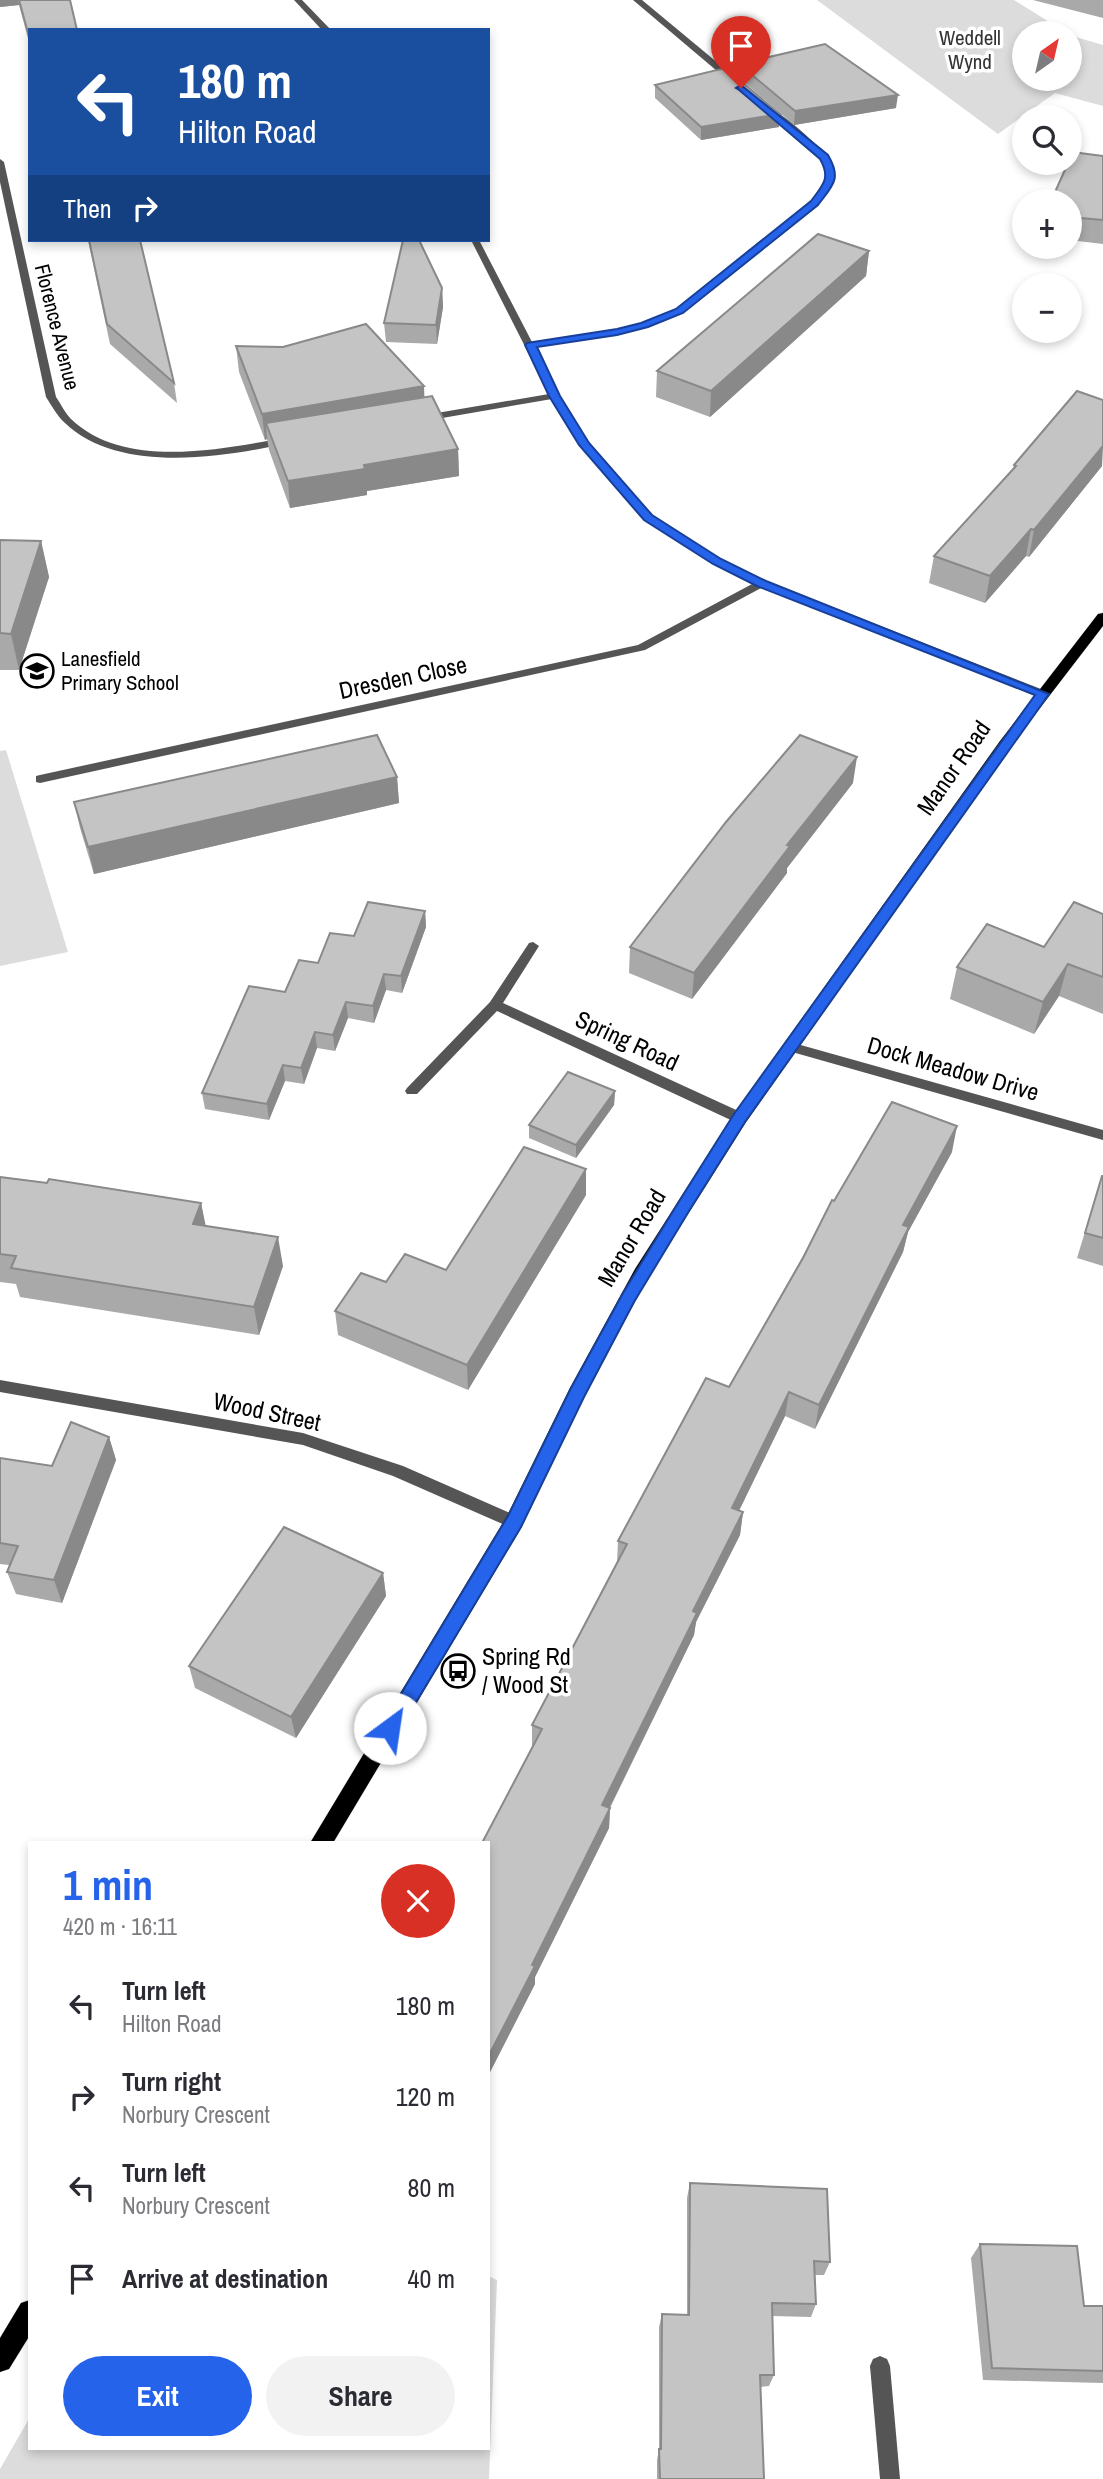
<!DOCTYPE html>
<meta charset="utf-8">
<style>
body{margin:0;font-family:"Archivo Narrow",sans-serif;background:#f2f2f3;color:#2b2b33;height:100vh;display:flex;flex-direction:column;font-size:26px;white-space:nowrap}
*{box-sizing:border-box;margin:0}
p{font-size:23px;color:#7c7c81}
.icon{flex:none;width:38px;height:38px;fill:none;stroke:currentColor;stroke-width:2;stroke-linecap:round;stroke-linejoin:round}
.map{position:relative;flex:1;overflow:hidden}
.drawer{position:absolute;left:28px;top:1841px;width:462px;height:609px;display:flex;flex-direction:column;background:#fff;border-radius:0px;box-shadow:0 4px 10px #0003}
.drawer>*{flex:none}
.banner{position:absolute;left:28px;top:28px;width:462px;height:214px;border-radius:0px;box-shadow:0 4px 10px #0003;background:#1a4fa0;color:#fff;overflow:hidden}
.needle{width:46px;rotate:34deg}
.tools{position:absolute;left:1012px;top:21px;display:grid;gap:14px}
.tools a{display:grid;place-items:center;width:70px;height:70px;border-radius:50%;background:#fff;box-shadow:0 4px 10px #0003;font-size:35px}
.pin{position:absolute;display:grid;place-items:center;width:60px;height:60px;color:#fff;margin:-72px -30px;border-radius:50% 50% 50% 0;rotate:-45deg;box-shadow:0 0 7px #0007}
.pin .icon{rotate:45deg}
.me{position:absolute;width:77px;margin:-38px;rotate:31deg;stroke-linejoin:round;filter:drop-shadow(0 0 5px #0008)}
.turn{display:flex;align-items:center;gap:24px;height:147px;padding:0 35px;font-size:32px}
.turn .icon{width:91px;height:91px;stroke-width:2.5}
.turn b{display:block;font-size:49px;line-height:60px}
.then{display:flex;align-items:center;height:66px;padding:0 35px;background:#0003;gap:14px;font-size:26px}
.round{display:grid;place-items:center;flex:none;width:74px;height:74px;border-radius:37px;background:#f2f2f3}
.head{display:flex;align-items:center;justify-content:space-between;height:119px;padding:0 35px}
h1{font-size:42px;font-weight:700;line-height:52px;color:#2563eb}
.cta{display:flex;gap:14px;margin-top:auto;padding:14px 35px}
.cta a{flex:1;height:80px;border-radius:42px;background:#2563eb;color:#fff;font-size:28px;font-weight:700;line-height:80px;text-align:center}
.cta a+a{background:#f2f2f3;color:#2b2b33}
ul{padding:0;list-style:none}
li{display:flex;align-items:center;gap:21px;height:91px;padding:0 35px}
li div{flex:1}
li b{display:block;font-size:26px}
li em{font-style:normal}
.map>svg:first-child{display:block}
</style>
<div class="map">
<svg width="1103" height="2479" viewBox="0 0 1103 2479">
<rect width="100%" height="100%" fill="#fff"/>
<!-- green -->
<g fill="#dcdcdc">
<polygon points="817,0 1014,0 1067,33 1024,33 1024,79 1069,79 1069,35 1103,45 1103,106 1055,93 998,134"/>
<polygon points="6,750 68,952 0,966 0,751"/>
<polygon points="488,2276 497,2280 489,2479 0,2479 0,2469 30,2417 30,2448 488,2448"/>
</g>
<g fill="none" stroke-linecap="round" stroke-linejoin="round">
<defs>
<g id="primary">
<polygon points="1103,613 1103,626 1010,747 746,1122 647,1279 584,1397 521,1528 333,1843 310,1843 507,1516 570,1388 635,1269 734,1114 1000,741 1098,614"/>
<polygon points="30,2300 30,2335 9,2369 0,2372 0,2338 21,2303"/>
</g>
</defs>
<!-- primary casing -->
<use href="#primary" stroke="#dbdbdb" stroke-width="1"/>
<!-- minor -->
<g fill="#555" fill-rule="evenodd">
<polygon points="294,0 302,0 331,30 322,30"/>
<polygon points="633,0 642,0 736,78 736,82 730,82"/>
<path d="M764,107C779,107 822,149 832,162L835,169V179L817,205L682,313L648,327L617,335L535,347L560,396L589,443L652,515L721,560L766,581L1046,691V697H1038L763,587L645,650L40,783L36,782V776L40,775L638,645L754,583L713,564L644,519L581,447L552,399L425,421L420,418L425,415L549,394L471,240H479L532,342L617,329L642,323L676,309L811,201C818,193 828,184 827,173C826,153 779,123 764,111Z"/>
<path d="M0,159L4,162L56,397C61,404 65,413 71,419C124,470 220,449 284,438L288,439V443C222,458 118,474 65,423C57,416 52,406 46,397L0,182Z"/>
<polygon points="533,942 539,946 503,1003 745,1114 747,1118 745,1122 735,1122 497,1011 417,1094 407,1094 405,1091 407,1088 490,1002 529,943"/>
<polygon points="790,1042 1103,1130 1103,1140 785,1050 783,1047 785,1044"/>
<polygon points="0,1380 303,1433 403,1466 519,1517 522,1522 519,1527 514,1529 393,1476 303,1445 0,1392"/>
<polygon points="880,2356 887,2359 890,2366 900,2479 880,2479 870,2366 873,2359"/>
</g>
<!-- primary -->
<use href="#primary" fill="#000" fill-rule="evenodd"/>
</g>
<!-- wall -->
<g fill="#a9a9a9">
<polygon points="0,0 70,0 30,30 30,46 19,5 0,7"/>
<polygon points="1033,0 1103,0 1103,18"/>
<polygon points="739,64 896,108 794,125 738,77"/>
<polygon points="655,85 779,127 701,140 655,98"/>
<polygon points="1103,156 1103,244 1069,240 1069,201"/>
<polygon points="88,240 140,240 174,383 177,403 110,344"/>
<polygon points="869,251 866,276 710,417 656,397 657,371"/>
<polygon points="442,288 443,307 437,344 386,342 384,323"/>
<polygon points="236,346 424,397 458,449 459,476 367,491 367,495 290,508 269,450 267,439 265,440 239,372"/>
<polygon points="1103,400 1102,466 1029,557 1026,556 985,603 929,583 934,556 1013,469 1014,465"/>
<polygon points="0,540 41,541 49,577 19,670 0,670"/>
<polygon points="397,777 399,803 94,874 80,828 74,802"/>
<polygon points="853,783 787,868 787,873 692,999 629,973 630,947"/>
<polygon points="425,911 426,927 402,993 386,990 374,1023 348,1018 335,1051 317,1048 304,1084 285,1081 269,1120 205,1109 202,1093 285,992 318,963 354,936"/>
<polygon points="1103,914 1103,1014 1059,996 1034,1034 950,999 957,967 1044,947"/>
<polygon points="615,1091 614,1105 576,1158 529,1138 529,1125"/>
<polygon points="952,1152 908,1232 903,1252 815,1429 785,1416 739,1511 743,1512 740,1535 696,1622 694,1635 610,1808 609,1828 535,1977 535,1984 488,2076 533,1746 532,1746 532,1725 617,1563 618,1541 729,1387 834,1201"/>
<polygon points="1102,1176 1103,1176 1103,1266 1077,1258"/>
<polygon points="0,1177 201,1203 205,1225 283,1266 259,1335 20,1297 16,1284 0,1282"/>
<polygon points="586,1195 468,1390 338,1335 335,1311 386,1282 446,1270"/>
<polygon points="109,1437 116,1460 62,1603 16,1594 7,1572 9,1565 0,1564 0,1458 52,1466"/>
<polygon points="383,1573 386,1596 296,1738 195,1688 189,1666"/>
<polygon points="690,2183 830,2262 824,2275 815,2275 816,2304 811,2317 772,2316 774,2375 769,2386 760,2387 764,2479 657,2479 657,2460 659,2449 659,2327 662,2314 687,2315 687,2198"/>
<polygon points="980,2244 1084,2306 1103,2306 1103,2383 983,2380 971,2258"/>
</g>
<!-- shaded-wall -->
<g fill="#898989">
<polygon points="0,0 18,0 19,5 0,7"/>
<polygon points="898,95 896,108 794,125 795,111"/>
<polygon points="780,114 779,127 701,140 701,127"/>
<polygon points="869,251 866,276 710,417 711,391"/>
<polygon points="442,288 443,307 437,344 436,325"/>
<polygon points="424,386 425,412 266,423 267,439 265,440 262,414"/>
<polygon points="1103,446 1102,466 1029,557 1034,530"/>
<polygon points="458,449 459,476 367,491 367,495 290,508 288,481 364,465"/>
<polygon points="1031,529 1026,556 985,603 990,576"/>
<polygon points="41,541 49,577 19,670 11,634"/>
<polygon points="857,757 853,783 787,868 787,873 692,999 694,973 787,845"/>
<polygon points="397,777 399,803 94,874 88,847"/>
<polygon points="425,911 426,927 402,993 401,976"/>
<polygon points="1068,964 1059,996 1034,1034 1043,1002"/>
<polygon points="384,974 386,990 374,1023 373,1006"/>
<polygon points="346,1002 348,1018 335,1051 333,1035"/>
<polygon points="315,1032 317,1048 304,1084 301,1068"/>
<polygon points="283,1065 285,1081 269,1120 267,1104"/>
<polygon points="615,1091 614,1105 576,1158 576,1145"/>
<polygon points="957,1126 952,1152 908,1232 903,1252 815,1429 819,1405 903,1225"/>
<polygon points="586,1169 586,1195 468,1390 467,1365"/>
<polygon points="201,1203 207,1232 193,1224"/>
<polygon points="278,1237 283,1266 259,1335 254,1307"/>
<polygon points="789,1392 785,1416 729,1531 732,1508"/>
<polygon points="109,1437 116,1460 62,1603 54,1580"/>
<polygon points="743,1512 740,1535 696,1622 694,1635 601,1825 602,1805 693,1611"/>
<polygon points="383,1573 386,1596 296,1738 291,1717"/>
<polygon points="610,1808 609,1828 535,1977 535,1984 488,2076 488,2057 532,1965"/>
</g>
<!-- building -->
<g fill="#c4c4c4" stroke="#898989" stroke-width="2">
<polygon points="19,0 70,0 77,30 30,30 30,40"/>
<polygon points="825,44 898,95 795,111 739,64"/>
<polygon points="725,68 780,114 701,127 655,85"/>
<polygon points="1072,152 1103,156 1103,220 1069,217 1069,201 1051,201 1068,163 1069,163 1069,159"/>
<polygon points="818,234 869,251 711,391 657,371"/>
<polygon points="89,240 140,240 174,383 107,324"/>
<polygon points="403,240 419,240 442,288 436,325 384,323"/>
<polygon points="366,324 424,386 262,414 236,346 283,347"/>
<polygon points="1077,391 1103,400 1103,446 1034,530 1031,529 990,576 934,556 1016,466 1014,465"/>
<polygon points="432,396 458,449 364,465 365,469 288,481 266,423"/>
<polygon points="0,540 41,541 11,634 0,633"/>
<polygon points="377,735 397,777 88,847 74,802"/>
<polygon points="800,735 857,757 787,845 790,846 694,973 630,947 726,822"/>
<polygon points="368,902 425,911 401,976 384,974 373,1006 346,1002 333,1035 315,1032 301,1068 283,1065 267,1104 202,1093 249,986 285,992 299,960 318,963 330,933 354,936"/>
<polygon points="1074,902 1103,914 1103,977 1068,964 1043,1002 957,967 987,924 1044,947"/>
<polygon points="568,1072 615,1091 576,1145 529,1125"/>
<polygon points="892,1102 957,1126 903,1225 909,1227 819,1405 789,1392 732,1508 743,1512 693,1611 697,1613 602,1805 610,1808 532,1965 535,1966 488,2057 488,1843 482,1843 542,1729 532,1725 627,1544 618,1541 706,1378 729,1387 803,1258 832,1200 834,1201"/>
<polygon points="524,1147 586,1169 467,1365 335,1311 361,1273 386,1282 405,1254 446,1270"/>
<polygon points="1102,1176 1103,1176 1103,1238 1085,1233"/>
<polygon points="0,1177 47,1183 49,1179 201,1203 193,1224 278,1237 254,1307 11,1268 16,1256 0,1254"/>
<polygon points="71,1422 109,1437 54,1580 7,1572 18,1546 0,1543 0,1458 52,1466"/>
<polygon points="284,1527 383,1573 291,1717 189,1666"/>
<polygon points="690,2183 827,2189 830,2262 814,2261 816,2304 772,2303 774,2375 760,2375 764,2479 660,2479 659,2449 661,2449 662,2314 689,2315"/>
<polygon points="980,2244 1077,2246 1084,2306 1103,2306 1103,2371 992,2368"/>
</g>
<!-- route -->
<path fill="#2563eb" stroke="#184099" stroke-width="2" d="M741,85L828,155C842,179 833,185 818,205L683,313L648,327L617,335L537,347L560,396L589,443L652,515L721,559L766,581L1049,694L745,1122L689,1211L634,1302L584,1397L521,1527L397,1734L390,1737L384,1734L381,1728L384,1722L508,1516L571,1388L623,1293L678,1203L734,1114L1035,695L757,586L713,564L644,520L579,445L549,396L525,345L527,343L617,329L641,323L676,309L811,201C823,185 831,178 820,159L738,89L736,88Z"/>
<!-- icons -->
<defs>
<symbol id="school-ring" viewBox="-11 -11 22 22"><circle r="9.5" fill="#fff" stroke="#000" stroke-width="1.5"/><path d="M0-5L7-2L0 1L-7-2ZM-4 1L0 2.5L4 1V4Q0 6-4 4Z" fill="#000"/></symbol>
<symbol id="bus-ring" viewBox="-11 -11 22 22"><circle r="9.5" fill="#fff" stroke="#000" stroke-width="1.5"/><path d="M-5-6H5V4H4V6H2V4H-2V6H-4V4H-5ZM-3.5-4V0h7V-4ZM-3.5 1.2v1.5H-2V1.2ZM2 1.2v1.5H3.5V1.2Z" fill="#000"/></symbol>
</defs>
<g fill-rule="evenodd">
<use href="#school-ring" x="18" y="652" width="38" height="38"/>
<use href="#bus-ring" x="439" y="1652" width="38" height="38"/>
</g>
<g text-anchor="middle" stroke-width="7" stroke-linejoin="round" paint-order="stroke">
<!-- far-park labels -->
<g font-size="21" fill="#333" stroke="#fff">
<text x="970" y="45">Weddell<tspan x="970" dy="24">Wynd</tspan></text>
</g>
<!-- far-street labels -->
<g font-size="21" fill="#000" stroke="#fff">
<text transform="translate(57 327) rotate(76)" y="7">Florence Avenue</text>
</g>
<!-- far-poi labels -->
<g font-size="21" fill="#000" stroke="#fff" text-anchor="start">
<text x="61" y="666">Lanesfield<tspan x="61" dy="24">Primary School</tspan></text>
</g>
<!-- street labels -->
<g font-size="24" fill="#000" stroke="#fff">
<text transform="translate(403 678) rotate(-12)" y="8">Dresden Close</text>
<text transform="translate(954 768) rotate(-55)" y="8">Manor Road</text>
<text transform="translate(627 1041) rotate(25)" y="8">Spring Road</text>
<text transform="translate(953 1069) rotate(16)" y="8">Dock Meadow Drive</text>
<text transform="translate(632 1238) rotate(-59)" y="8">Manor Road</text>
<text transform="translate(267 1412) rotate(12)" y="8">Wood Street</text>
</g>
<!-- poi labels -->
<g font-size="24" fill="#000" stroke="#fff" text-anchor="start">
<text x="482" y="1665">Spring Rd<tspan x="482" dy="28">/ Wood St</tspan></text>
</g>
</g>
</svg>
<div class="tools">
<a><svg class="needle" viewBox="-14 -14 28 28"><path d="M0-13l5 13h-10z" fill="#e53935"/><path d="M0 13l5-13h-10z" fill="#7c7c81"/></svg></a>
<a><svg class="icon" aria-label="search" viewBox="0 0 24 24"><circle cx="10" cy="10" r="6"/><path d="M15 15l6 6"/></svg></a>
<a>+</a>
<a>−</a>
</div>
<div class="pin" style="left:741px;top:88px;background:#d93025"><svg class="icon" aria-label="arrive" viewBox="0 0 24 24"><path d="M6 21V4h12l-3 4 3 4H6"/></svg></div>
<svg class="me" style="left:390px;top:1728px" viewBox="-20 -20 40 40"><circle r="19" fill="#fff"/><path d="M0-13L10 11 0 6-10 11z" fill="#2563eb"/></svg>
<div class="banner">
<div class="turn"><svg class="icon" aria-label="left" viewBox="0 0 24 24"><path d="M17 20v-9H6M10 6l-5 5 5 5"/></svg><div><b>180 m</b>Hilton Road</div></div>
<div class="then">Then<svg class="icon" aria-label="right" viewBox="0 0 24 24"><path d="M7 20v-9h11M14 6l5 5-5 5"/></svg></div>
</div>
<section class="drawer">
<div class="head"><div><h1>1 min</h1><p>420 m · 16:11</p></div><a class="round" style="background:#d93025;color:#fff"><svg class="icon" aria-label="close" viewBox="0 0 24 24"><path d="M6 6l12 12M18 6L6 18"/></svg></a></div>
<ul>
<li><svg class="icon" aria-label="left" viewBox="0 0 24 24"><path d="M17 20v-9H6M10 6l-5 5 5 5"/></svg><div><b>Turn left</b><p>Hilton Road</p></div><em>180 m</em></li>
<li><svg class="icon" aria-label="right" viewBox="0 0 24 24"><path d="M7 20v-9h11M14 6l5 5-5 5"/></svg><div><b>Turn right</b><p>Norbury Crescent</p></div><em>120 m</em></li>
<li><svg class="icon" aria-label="left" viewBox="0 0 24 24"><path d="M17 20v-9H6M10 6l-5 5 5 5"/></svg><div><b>Turn left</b><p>Norbury Crescent</p></div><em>80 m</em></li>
<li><svg class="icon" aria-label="arrive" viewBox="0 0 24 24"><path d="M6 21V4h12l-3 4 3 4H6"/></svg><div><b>Arrive at destination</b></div><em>40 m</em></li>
</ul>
<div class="cta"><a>Exit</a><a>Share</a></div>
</section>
</div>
